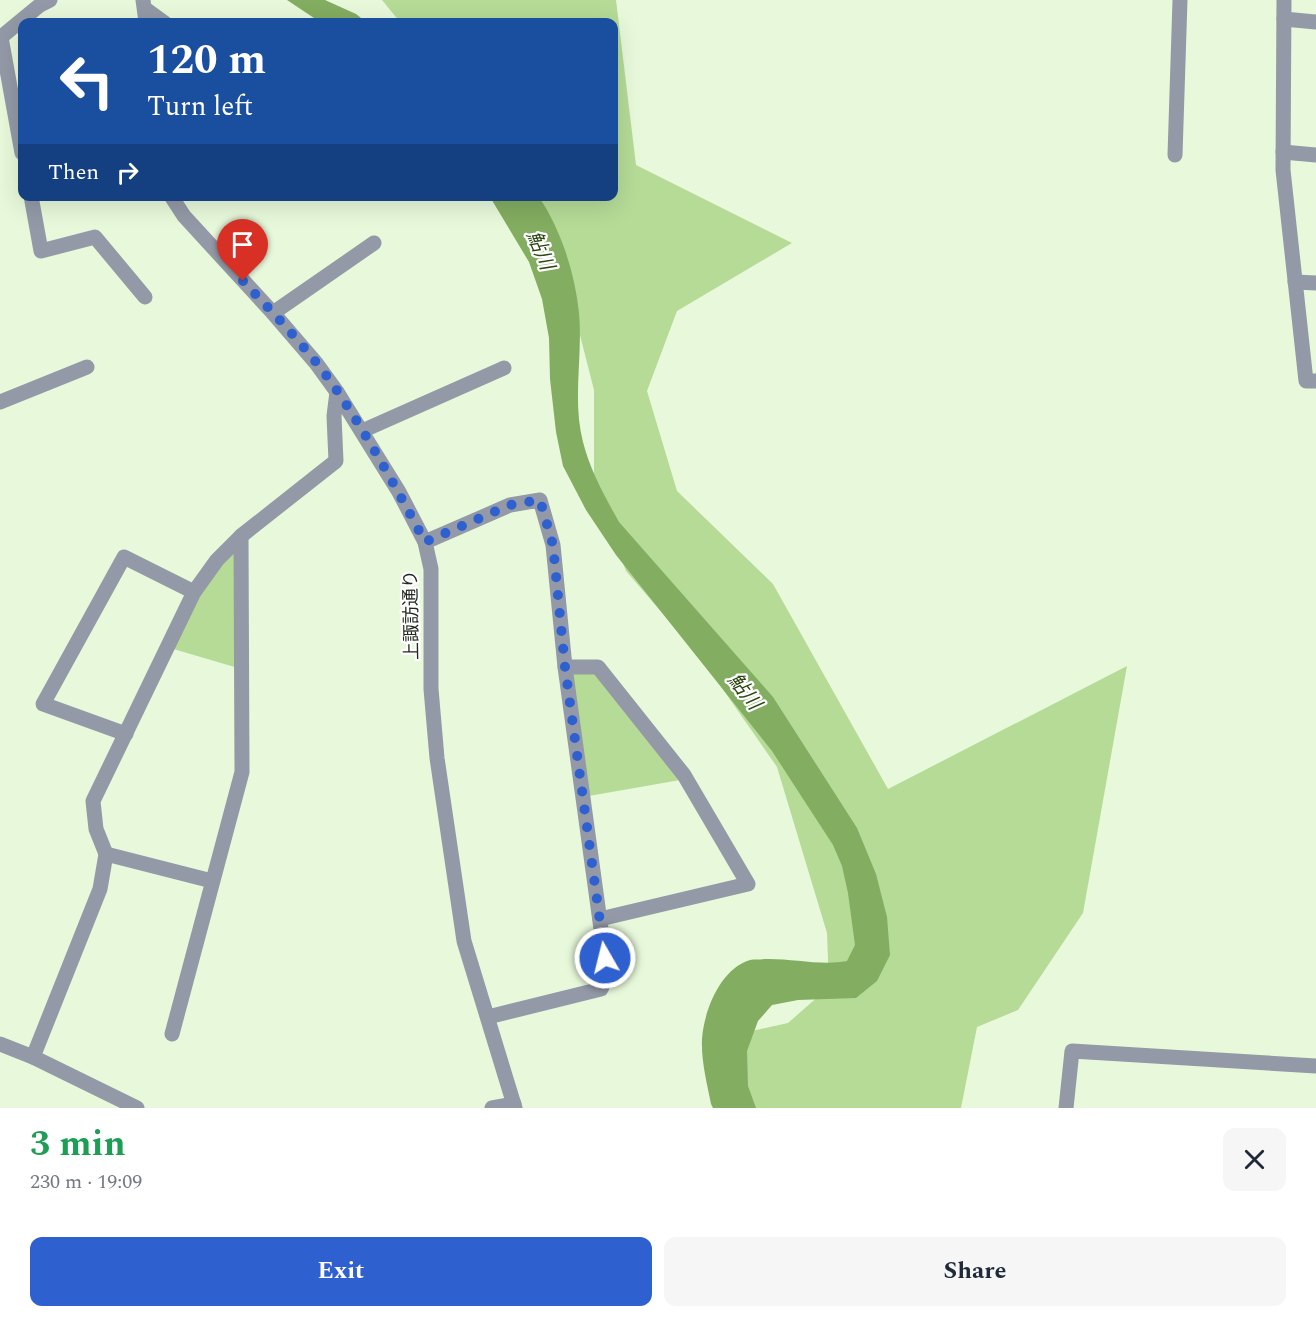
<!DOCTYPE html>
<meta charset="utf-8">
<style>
body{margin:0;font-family:Spectral,"Noto Sans JP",serif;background:#f6f6f7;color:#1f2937;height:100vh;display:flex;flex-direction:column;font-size:22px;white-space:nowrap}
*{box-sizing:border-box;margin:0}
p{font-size:20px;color:#747a83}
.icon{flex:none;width:33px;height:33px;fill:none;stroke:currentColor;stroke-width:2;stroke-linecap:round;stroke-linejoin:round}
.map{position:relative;height:1108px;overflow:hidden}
.panel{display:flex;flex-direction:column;background:#fff;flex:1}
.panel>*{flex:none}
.top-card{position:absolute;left:18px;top:18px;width:600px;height:183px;border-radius:12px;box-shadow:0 6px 24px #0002;background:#1a4fa0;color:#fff;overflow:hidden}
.pin{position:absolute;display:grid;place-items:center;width:51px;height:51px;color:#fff;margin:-62px -26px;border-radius:50% 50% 50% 0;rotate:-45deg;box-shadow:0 0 6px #0007}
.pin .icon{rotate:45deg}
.me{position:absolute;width:66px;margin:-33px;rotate:352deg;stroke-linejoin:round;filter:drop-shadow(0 0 4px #0008)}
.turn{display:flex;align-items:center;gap:21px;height:126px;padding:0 30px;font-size:27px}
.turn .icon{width:78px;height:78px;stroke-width:2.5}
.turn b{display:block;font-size:42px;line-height:51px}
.then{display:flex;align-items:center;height:57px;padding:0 30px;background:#0003;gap:12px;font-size:22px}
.round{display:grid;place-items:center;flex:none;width:63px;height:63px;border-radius:12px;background:#f6f6f7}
.headline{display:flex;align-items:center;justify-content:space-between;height:102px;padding:0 30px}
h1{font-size:36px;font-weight:700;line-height:45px;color:#1e9e55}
.cta{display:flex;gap:12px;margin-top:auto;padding:12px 30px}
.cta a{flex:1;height:69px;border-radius:12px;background:#2f60cf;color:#fff;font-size:24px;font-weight:700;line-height:69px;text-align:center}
.cta a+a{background:#f6f6f7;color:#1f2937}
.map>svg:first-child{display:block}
</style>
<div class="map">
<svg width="1316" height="1108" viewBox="0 0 1316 1108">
<rect width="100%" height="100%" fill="#e8f9db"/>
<!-- green -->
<g fill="#b5db97">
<polygon points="382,0 616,0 636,165 792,243 677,311 647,391 677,491 773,584 888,789 1127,666 1083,913 1018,1010 977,1027 961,1108 732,1108 734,1035 788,1023 829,987 827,933 777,767 701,658 626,571 594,489 594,390 561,261 522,197 614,196 614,22 400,22"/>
<polygon points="241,536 238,668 170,648 194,592"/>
<polygon points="565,667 598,667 686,779 583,797"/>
</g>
<!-- water -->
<g fill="#83ad60">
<polygon points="287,0 325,0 356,14 366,22 320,22"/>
<path d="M490,197H539C561,230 575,273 579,313C583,356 572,400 583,442C590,470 605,497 619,522L773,697L857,828L876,874L887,917L890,955L877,981L856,998L798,1000L772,1005L758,1021L747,1051L748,1086L756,1108H713L711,1104C707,1083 701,1061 702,1039C704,1011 720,969 750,960C754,959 760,960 764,959C791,958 821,966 847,961L855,945L848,893L842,866L833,845L772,751L616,555L586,510L563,466L556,432L550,379L549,338L542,299L529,262Z"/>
</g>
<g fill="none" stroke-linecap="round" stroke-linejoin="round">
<!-- lane -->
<polyline stroke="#9399a6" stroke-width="12" points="144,6 166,22"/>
<!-- street -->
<g stroke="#9399a6" stroke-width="15">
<polyline points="143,0 146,22"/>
<polyline points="1284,0 1283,170 1306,381 1316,381"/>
<polyline points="1284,19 1316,22"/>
<polyline points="1,37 22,153"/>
<polyline points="0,38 40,5 50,0"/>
<polyline points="1283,152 1316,155"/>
<polyline points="1175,155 1180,0"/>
<polyline points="31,196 41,251 95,237 145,297"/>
<polyline points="171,196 184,216 273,313 316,363 337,392 399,492 425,542 431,569 431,689 437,758 464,941 515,1108"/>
<polyline points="1295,282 1316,283"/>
<polyline points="273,313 374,243"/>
<polyline points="0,402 87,367"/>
<polyline points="362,431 504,368"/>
<polyline points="425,542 510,505 540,500 553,545 565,667 605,958 606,977 601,989 488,1017"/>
<polyline points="565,667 598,667 684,775 748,884 600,919"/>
<polyline points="126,734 43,704 124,557 194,592"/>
<polyline points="106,854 212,881"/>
<polyline points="172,1034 242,772 241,536"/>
<polyline points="0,1044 33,1057"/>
<polyline points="137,1108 33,1057 100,889 106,854 96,829 93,801 194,592 217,560 241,536 336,461 334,416 337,392"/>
<polyline points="492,1108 514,1104"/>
<polyline points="1066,1108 1072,1051 1316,1066"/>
</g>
</g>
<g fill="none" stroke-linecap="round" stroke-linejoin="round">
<!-- route -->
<path stroke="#2f60cf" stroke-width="10" stroke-dasharray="0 18" d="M243,281C276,316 311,352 338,392C370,440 398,491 425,542L510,505L540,500L553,545L565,667L605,958"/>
</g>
<g text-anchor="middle" stroke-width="4.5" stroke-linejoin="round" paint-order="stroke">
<!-- street labels -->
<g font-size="18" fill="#22281e" stroke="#fff">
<text transform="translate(411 615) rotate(-91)" y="6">上諏訪通り</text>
</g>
<!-- water labels -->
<g font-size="20" font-style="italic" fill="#2d4811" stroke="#fff">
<text transform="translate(541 250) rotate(67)" y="7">鮎川</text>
<text transform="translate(745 691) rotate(52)" y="7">鮎川</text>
</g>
</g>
</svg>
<div class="pin" style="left:243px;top:281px;background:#d93025"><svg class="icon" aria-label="arrive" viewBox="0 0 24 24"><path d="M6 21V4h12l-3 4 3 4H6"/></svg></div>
<svg class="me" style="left:605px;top:958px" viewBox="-20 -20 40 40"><circle r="17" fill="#2f60cf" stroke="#fff" stroke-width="3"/><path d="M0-11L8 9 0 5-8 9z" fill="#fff"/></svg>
<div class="top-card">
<div class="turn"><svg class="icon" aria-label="left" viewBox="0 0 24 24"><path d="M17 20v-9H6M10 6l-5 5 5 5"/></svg><div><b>120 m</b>Turn left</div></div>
<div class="then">Then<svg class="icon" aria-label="right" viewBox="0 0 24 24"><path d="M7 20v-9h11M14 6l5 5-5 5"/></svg></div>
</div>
</div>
<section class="panel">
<div class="headline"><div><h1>3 min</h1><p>230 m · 19:09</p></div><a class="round"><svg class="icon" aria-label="close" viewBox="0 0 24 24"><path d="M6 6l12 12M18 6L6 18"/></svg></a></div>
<div class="cta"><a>Exit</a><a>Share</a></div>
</section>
